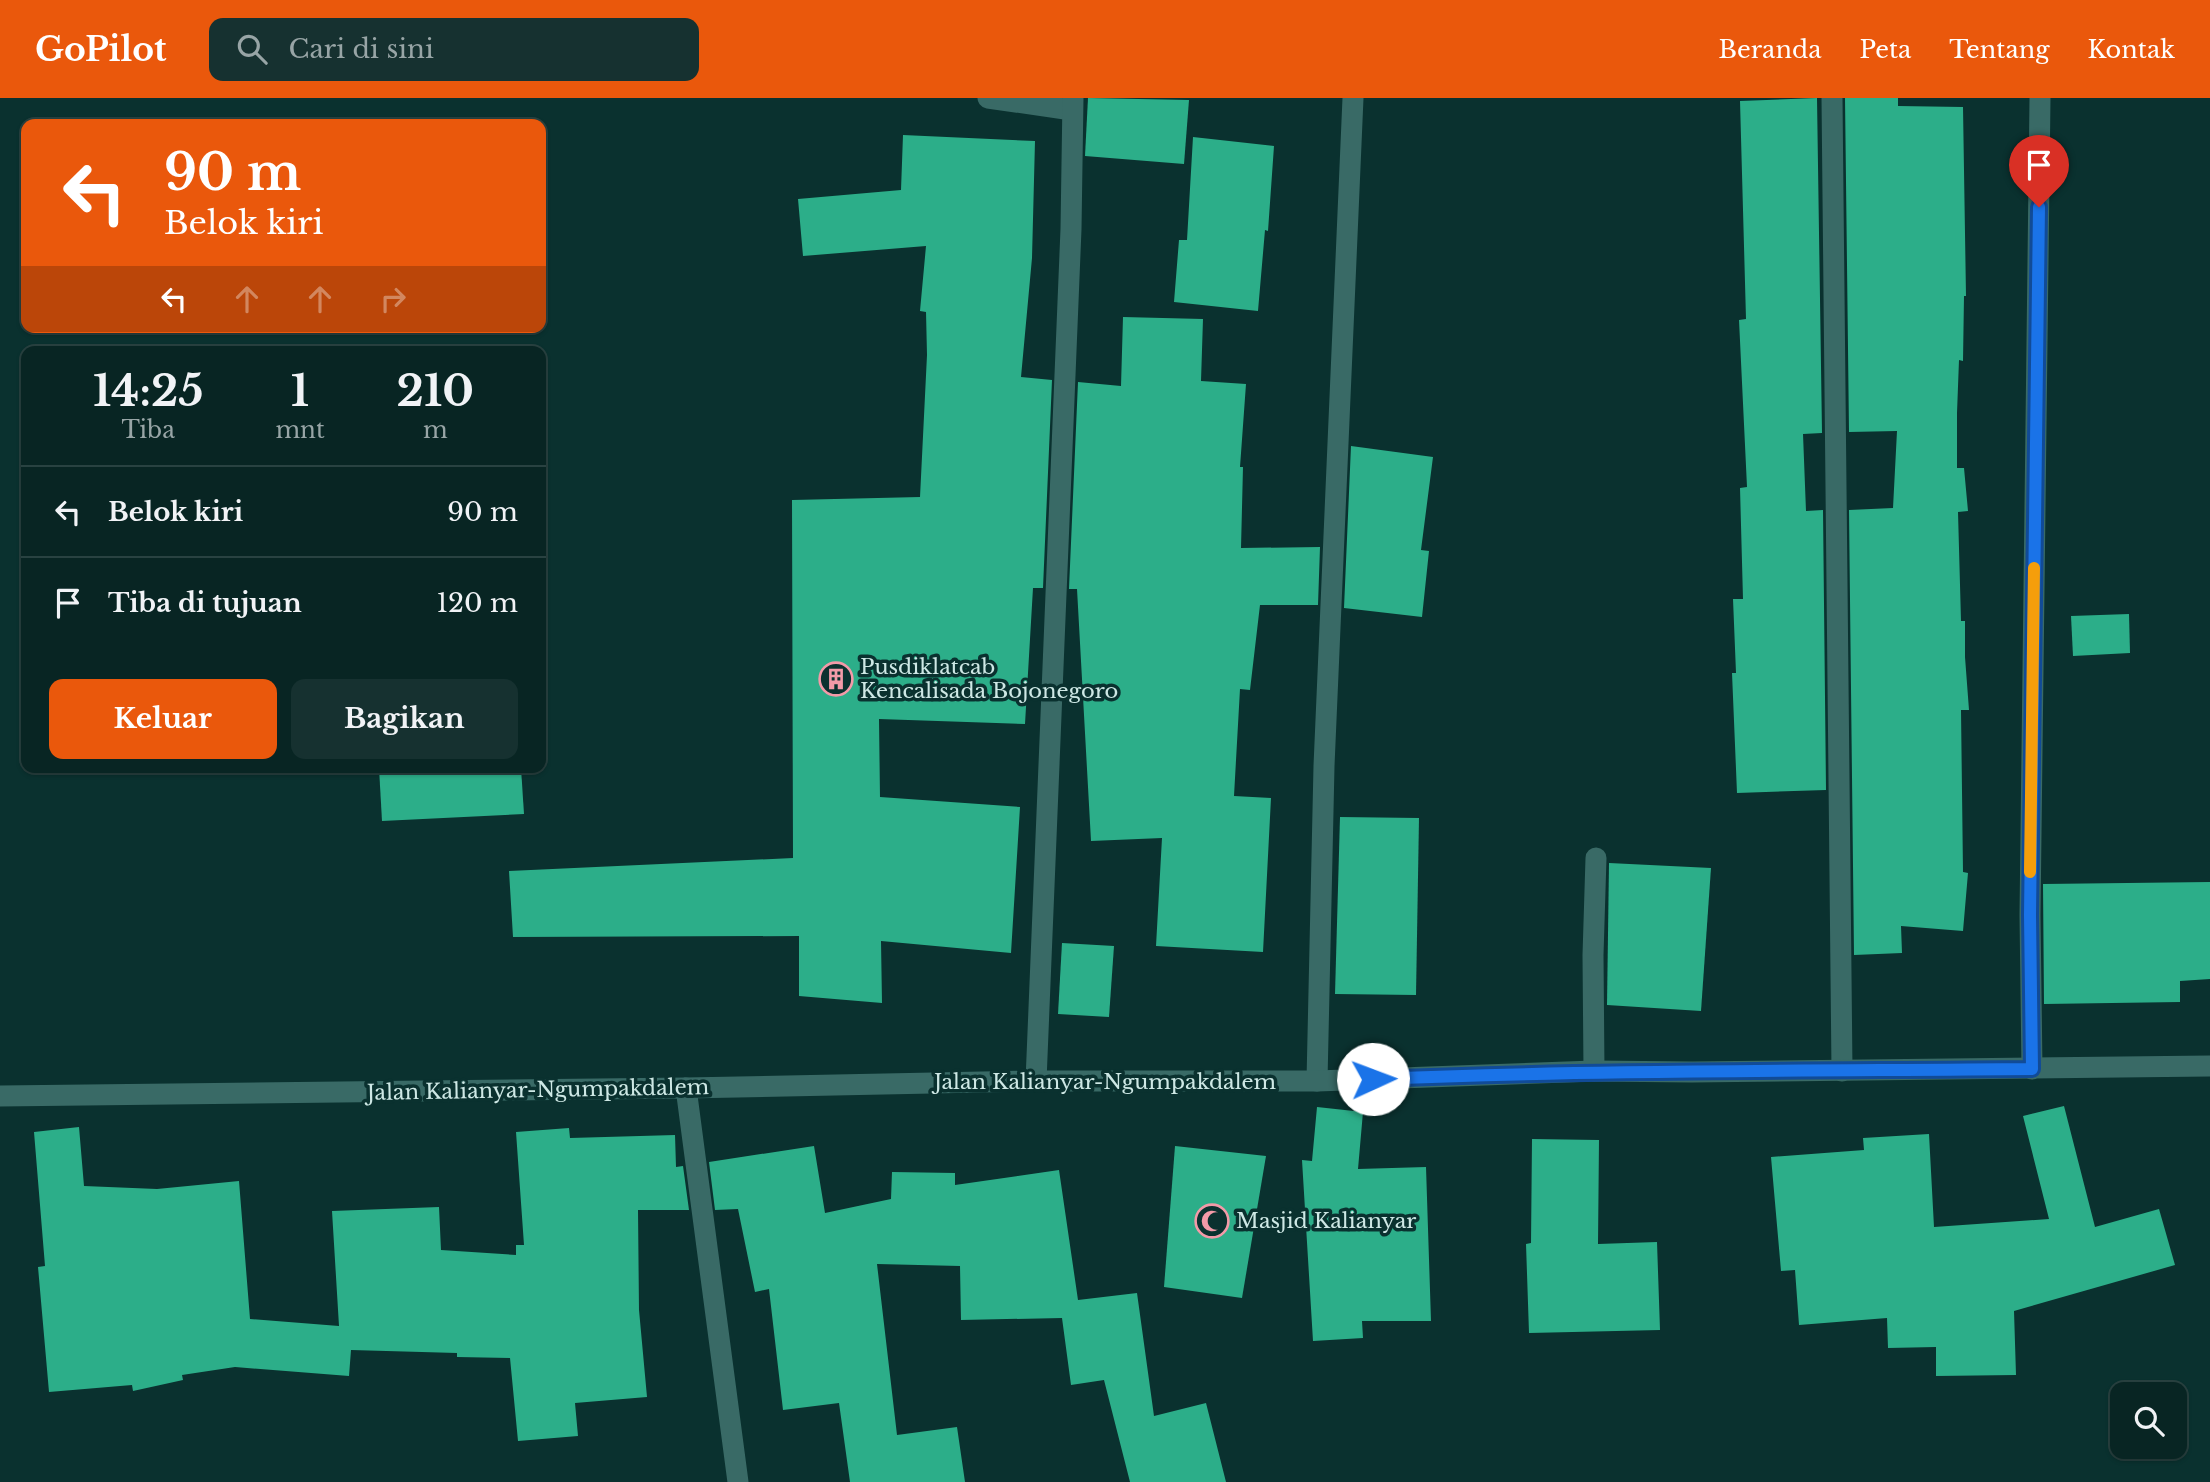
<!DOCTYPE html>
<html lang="id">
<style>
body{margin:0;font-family:"Libre Baskerville",serif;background:#163130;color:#f1f3f6;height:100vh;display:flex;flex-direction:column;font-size:26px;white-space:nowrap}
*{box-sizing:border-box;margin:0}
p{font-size:23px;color:#98a5a6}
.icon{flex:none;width:38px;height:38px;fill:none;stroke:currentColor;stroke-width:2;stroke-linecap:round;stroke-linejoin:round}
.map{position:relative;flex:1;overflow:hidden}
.sheet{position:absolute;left:21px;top:248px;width:525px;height:427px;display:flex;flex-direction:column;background:#082523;border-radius:14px;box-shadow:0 2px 5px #0004,0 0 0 2px #294241}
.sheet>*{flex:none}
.top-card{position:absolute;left:21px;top:21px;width:525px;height:214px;border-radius:14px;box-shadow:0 2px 5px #0004,0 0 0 2px #294241;background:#ea580c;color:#fff;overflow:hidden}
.tools{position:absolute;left:2110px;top:1284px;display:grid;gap:14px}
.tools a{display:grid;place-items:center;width:77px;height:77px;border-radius:14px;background:#082523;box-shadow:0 2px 5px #0004,0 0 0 2px #294241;font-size:35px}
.pin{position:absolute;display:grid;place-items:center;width:60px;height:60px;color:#fff;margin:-72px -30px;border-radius:50% 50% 50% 0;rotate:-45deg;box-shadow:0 0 7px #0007}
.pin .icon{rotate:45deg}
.me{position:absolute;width:77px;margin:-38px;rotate:88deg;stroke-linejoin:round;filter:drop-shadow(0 0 5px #0008)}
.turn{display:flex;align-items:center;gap:24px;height:147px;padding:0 28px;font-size:32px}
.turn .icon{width:91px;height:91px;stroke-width:2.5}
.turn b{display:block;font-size:49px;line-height:60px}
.lanes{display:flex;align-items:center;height:66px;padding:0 28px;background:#0003;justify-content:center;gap:35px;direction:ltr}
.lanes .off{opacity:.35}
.eta{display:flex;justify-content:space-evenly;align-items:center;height:119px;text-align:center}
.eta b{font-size:42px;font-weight:700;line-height:49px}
.cta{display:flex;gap:14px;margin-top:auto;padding:14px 28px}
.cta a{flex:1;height:80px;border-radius:14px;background:#ea580c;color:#fff;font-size:28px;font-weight:700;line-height:80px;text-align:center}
.cta a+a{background:#163130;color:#f1f3f6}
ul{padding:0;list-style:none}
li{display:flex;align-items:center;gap:21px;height:91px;padding:0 28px;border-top:2px solid #294241}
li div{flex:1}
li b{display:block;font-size:26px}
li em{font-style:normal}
header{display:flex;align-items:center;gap:42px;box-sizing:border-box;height:98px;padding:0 35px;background:#ea580c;color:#fff}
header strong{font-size:33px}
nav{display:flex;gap:38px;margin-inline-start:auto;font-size:24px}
.search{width:490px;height:63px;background:#163130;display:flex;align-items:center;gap:18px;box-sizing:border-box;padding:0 24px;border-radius:14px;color:#98a5a6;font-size:26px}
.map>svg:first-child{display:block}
</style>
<header>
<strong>GoPilot</strong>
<div class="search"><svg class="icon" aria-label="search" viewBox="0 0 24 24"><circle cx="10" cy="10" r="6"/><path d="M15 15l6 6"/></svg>Cari di sini</div>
<nav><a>Beranda</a><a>Peta</a><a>Tentang</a><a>Kontak</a></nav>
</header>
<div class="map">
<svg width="2210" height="1384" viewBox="0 0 2210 1384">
<rect width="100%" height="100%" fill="#0a312f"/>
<!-- building -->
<g fill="#2cae89">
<polygon points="1088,0 1189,2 1184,66 1085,58"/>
<polygon points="1817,0 1822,335 1803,336 1806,413 1823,412 1826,692 1737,695 1732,575 1736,575 1733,501 1743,501 1740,390 1747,389 1739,222 1746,221 1740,3"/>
<polygon points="1845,0 1898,0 1898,8 1963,9 1966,198 1964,198 1963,263 1959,262 1957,315 1957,370 1964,370 1968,413 1958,414 1961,523 1965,523 1965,559 1969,612 1961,612 1963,774 1968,775 1963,833 1901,828 1902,855 1854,857 1849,412 1893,410 1897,333 1849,334"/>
<polygon points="903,37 1035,43 1032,160 1021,279 1052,282 1043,490 1033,490 1025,626 879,621 880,699 1020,709 1011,855 881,843 882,905 799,898 799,838 513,839 509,773 793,760 792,402 920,399 927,257 926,214 920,213 926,148 803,158 798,101 901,92"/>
<polygon points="1193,39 1274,48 1268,133 1265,132 1258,213 1174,204 1179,142 1187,142"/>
<polygon points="1123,219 1203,221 1201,283 1246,286 1240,369 1243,369 1241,450 1320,449 1318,507 1260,507 1250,592 1240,591 1234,698 1271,700 1263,854 1156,848 1162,740 1091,743 1077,491 1069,491 1078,284 1121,288"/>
<polygon points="1351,348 1433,359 1421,452 1429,453 1422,519 1344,510"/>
<polygon points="2129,516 2130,555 2073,558 2071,518"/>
<polygon points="379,670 521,670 524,716 382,723"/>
<polygon points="1340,719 1419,720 1416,897 1335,896"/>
<polygon points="1609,765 1711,770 1701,913 1607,907"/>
<polygon points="2210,784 2210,881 2180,883 2180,904 2044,906 2043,786"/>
<polygon points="1062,845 1114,848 1109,919 1058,916"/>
<polygon points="2064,1008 2095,1129 2159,1111 2175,1167 2014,1213 2016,1277 1936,1278 1936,1249 1888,1250 1887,1220 1799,1227 1795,1172 1781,1173 1771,1059 1864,1052 1863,1040 1929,1036 1934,1129 2049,1121 2023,1018"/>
<polygon points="1317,1009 1363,1014 1358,1071 1426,1069 1431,1223 1362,1223 1363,1240 1313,1243 1302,1062 1312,1063"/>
<polygon points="79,1029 84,1088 157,1091 239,1083 250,1221 339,1228 332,1113 439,1109 441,1152 516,1157 516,1147 524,1147 516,1034 569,1030 570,1040 675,1037 676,1069 683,1068 689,1112 638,1112 639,1212 647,1299 575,1305 578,1338 518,1343 510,1260 457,1259 457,1255 351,1252 349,1278 235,1269 182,1277 183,1282 133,1293 132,1287 49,1294 38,1169 45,1168 34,1034"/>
<polygon points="1532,1041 1599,1042 1598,1146 1657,1144 1660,1232 1529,1235 1526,1146 1531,1145"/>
<polygon points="814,1048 825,1115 891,1101 892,1074 955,1075 955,1087 1059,1072 1078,1202 1137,1195 1154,1318 1206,1305 1226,1384 1130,1384 1104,1282 1071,1287 1062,1220 961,1222 960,1168 877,1166 897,1337 957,1329 965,1384 850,1384 839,1305 783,1312 769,1191 755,1194 738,1111 715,1112 709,1064"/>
<polygon points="1175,1048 1266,1058 1242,1200 1164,1189"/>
</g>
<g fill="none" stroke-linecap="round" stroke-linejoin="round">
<!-- minor -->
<g stroke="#396a66" stroke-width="21">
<polyline points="988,0 1072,12"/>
<polyline points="1832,0 1842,973"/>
<polyline points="2032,971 2030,817 2040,0"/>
<polyline points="1594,973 1593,857 1596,760"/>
<polyline points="1036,983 1071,131 1073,0"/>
<polyline points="1317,983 1324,668 1353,0"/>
<polyline points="686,990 738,1384"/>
</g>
<!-- tertiary -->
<polyline stroke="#396a66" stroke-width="21" points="0,998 686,990 1036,983 1317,983 1594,973 1692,974 2210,968"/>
</g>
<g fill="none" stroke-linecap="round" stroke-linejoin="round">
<defs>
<path id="route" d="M1373,981C1592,972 1812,973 2032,971L2030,817L2039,109"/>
</defs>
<!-- route casing -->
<use href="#route" stroke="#114b97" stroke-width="18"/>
<!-- route -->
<use href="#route" stroke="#1a73e8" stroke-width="12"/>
<!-- slow -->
<polyline stroke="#f59e0b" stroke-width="12" points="2030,774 2034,470"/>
</g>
<!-- icons -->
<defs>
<symbol id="building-ring" viewBox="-11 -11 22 22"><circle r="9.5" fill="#0a312f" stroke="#f39aa8" stroke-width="1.5"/><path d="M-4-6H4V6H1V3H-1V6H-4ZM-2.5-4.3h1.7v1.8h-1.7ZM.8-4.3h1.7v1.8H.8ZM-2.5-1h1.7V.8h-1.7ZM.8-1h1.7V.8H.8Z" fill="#f39aa8"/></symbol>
<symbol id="mosque-ring" viewBox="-11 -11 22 22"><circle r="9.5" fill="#0a312f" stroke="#f39aa8" stroke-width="1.5"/><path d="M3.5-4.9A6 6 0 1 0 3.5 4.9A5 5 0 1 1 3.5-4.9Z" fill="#f39aa8"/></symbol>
</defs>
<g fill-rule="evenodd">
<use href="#building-ring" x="817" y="562" width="38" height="38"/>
<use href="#mosque-ring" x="1193" y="1104" width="38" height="38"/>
</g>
<g text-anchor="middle" stroke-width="7" stroke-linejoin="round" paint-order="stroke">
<!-- poi labels -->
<g font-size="21" fill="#cee8e5" stroke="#0a312f" text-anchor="start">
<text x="860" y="576">Pusdiklatcab<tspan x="860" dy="24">Kencalisada Bojonegoro</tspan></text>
<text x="1236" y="1130">Masjid Kalianyar</text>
</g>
<!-- street labels -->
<g font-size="21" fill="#cee8e5" stroke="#0a312f">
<text x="1105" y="991">Jalan Kalianyar-Ngumpakdalem</text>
<text transform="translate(538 992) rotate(-1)" y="7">Jalan Kalianyar-Ngumpakdalem</text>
</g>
</g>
</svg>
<div class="tools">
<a><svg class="icon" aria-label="search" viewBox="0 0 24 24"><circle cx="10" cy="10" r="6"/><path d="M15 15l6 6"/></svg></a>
</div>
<div class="pin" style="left:2039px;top:109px;background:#d93025"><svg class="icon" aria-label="arrive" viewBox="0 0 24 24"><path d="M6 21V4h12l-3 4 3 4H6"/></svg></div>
<svg class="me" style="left:1373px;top:981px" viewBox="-20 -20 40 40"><circle r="19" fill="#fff"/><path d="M0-13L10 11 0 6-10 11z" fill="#1a73e8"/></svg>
<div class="top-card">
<div class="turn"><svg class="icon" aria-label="left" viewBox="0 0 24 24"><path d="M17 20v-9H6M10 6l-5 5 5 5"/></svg><div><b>90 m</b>Belok kiri</div></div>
<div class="lanes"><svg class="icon" aria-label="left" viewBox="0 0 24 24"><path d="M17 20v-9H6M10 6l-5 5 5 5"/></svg><svg class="icon off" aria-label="ahead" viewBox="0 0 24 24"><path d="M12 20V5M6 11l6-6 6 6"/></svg><svg class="icon off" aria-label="ahead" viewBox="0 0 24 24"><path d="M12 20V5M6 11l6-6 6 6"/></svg><svg class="icon off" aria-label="right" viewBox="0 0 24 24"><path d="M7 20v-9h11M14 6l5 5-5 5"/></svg></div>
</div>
<section class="sheet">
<div class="eta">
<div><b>14:25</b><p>Tiba</p></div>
<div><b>1</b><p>mnt</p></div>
<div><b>210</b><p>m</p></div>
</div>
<ul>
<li><svg class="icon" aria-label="left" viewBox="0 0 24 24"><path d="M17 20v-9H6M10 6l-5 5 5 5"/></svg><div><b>Belok kiri</b></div><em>90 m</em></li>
<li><svg class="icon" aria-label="arrive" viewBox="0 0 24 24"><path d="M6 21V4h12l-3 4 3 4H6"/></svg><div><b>Tiba di tujuan</b></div><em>120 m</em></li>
</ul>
<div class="cta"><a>Keluar</a><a>Bagikan</a></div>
</section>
</div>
